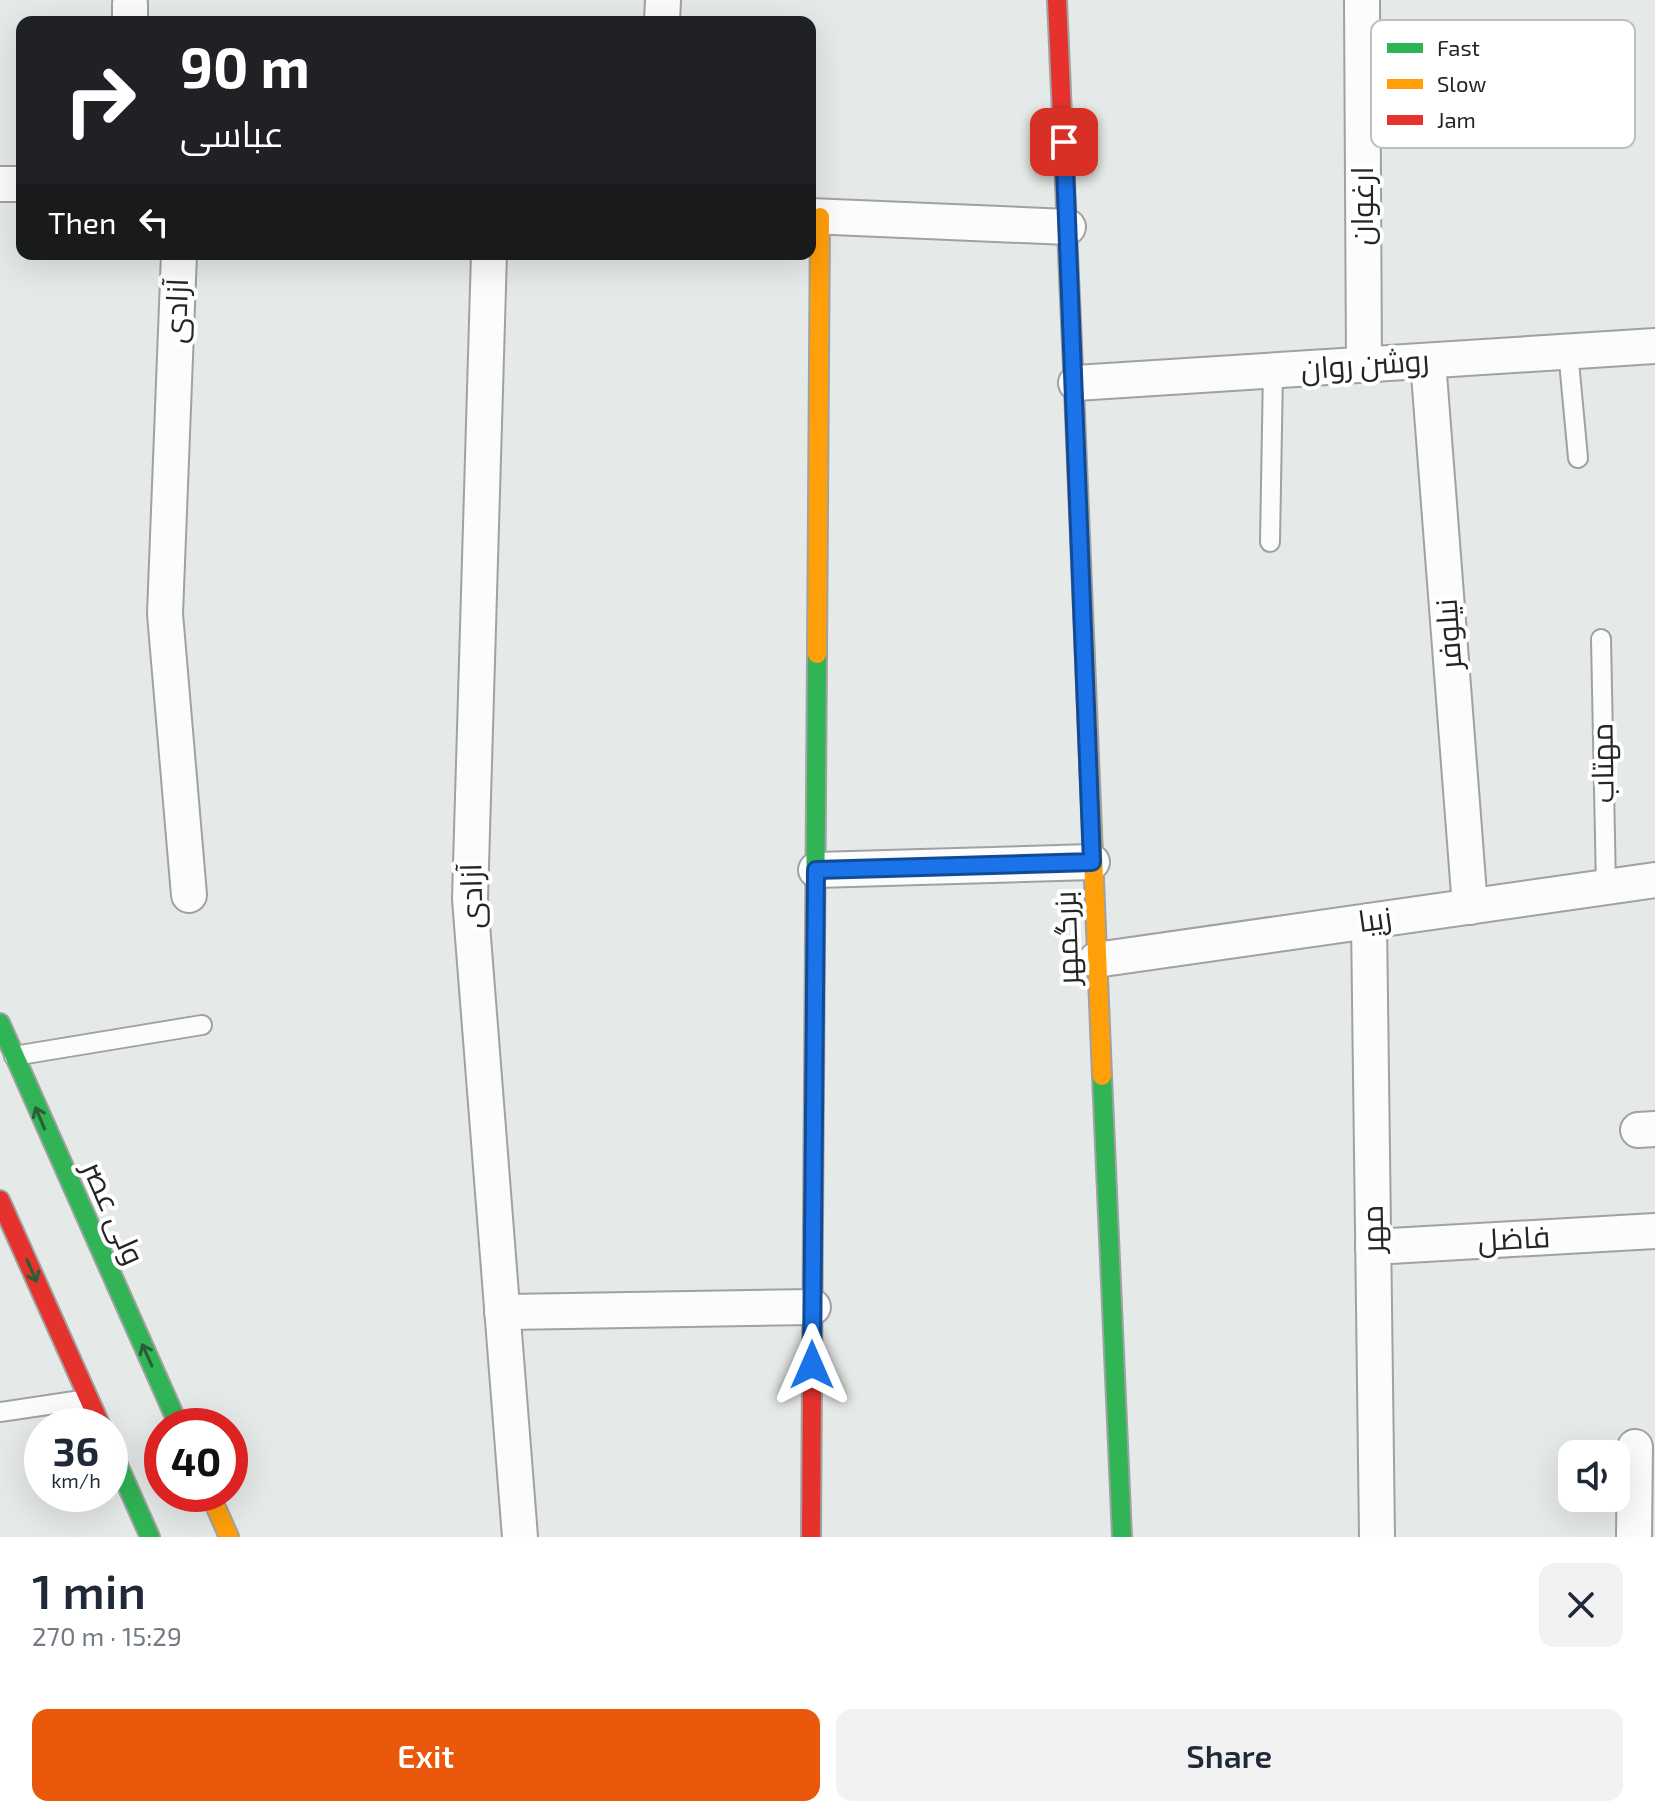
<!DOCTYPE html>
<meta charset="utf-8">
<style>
body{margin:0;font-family:"Exo 2",Cairo,sans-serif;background:#f2f2f3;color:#1f2937;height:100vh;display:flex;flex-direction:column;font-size:30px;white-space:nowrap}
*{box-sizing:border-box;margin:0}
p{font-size:26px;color:#747a83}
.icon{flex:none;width:44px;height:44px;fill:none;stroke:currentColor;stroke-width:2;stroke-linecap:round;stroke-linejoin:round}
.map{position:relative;height:1537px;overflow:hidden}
.sheet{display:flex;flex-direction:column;background:#fff;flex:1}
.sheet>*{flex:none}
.top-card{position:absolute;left:16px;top:16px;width:800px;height:244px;border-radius:16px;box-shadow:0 8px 32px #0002;background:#202124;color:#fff;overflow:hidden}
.fabs{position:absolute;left:1558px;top:1440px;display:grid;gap:16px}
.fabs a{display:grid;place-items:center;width:72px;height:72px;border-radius:16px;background:#fff;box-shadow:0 8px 32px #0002;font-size:40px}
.speed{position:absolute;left:24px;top:1408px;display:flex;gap:16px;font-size:40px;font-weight:700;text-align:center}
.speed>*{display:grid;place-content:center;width:104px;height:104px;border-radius:50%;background:#fff;box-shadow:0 8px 32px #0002;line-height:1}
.speed small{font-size:20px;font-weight:400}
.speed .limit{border:12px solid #d22;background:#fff;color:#111}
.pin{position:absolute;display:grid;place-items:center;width:68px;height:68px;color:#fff;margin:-34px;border-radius:16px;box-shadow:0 4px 12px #0006}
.me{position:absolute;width:88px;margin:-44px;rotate:0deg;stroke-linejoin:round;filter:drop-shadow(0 0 6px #0008)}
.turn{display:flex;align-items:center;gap:28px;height:168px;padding:0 32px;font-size:36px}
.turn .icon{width:104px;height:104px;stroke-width:2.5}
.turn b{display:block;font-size:56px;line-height:68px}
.then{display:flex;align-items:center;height:76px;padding:0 32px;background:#0003;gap:16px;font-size:30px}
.round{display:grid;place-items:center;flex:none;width:84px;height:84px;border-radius:16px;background:#f2f2f3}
.overview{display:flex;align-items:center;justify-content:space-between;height:136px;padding:0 32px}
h1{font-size:48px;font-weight:600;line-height:60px}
.action{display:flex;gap:16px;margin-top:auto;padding:16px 32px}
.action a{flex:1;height:92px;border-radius:16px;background:#ea580c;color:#fff;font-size:32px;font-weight:600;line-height:92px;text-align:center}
.action a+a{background:#f2f2f3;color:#1f2937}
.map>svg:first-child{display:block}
</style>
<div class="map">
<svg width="1655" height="1537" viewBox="0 0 1655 1537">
<rect width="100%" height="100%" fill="#e5e9e7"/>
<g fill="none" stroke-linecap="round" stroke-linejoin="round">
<defs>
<g id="lane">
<polyline points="1568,351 1578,458"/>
<polyline points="1270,542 1273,371"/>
<polyline points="1601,639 1606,887"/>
<polyline points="14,1056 202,1025"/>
<polyline points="0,1412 88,1399"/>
</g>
<g id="street">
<polyline points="1362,0 1364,365"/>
<polyline points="130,22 130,4"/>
<polyline points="662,22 663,0"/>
<polyline points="0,184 22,184"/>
<polyline points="810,216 1068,227"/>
<polyline points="179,254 165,614 189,895"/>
<polyline points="489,254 470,899 520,1537"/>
<polyline points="1428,361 1470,907"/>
<polyline points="1076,383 1655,346"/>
<polyline points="816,870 1092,862"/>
<polyline points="1369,921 1377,1537"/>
<polyline points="1096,960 1655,880"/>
<polyline points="1638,1130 1655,1129"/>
<polyline points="1373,1247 1655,1231"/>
<polyline points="502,1312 813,1307"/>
<polyline points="1634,1537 1635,1447"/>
</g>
<g id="fast">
<polyline points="0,1023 179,1426"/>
<polyline points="1102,1076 1122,1537"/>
<polyline points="813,1222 817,654"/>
<polyline points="110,1447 150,1537"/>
</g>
<g id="slow">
<polyline points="1075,414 1102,1076"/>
<polyline points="817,654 820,217"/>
<polyline points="210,1494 229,1537"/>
</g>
<g id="jam">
<polyline points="1057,0 1075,414"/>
<polyline points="0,1200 101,1426"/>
<polyline points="811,1537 813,1222"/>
</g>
</defs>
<!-- lane casing -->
<use href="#lane" stroke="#9fa2a1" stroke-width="22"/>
<!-- street casing -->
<use href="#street" stroke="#9fa2a1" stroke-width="38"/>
<!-- fast casing -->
<use href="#fast" stroke="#9fa2a1" stroke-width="22"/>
<!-- slow casing -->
<use href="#slow" stroke="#9fa2a1" stroke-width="22"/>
<!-- jam casing -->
<use href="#jam" stroke="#9fa2a1" stroke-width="22"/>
<!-- lane -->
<use href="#lane" stroke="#fbfcfb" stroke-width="18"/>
<!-- street -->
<use href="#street" stroke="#fbfcfb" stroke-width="34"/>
<!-- fast -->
<use href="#fast" stroke="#30b455" stroke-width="18"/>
<!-- slow -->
<use href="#slow" stroke="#ff9f0a" stroke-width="18"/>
<!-- jam -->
<use href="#jam" stroke="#e5322d" stroke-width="18"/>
</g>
<!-- one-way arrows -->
<defs><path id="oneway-shaft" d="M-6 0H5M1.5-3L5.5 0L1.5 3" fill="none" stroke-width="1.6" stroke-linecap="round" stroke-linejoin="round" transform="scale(2)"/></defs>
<g stroke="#295f38">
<use href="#oneway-shaft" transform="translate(40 1118) rotate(-113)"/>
<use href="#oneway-shaft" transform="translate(32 1271) rotate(66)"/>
<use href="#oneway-shaft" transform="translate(147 1355) rotate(-114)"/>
</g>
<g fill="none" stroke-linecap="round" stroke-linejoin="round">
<defs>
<polyline id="route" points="812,1365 816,870 1092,862 1064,142"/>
</defs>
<!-- route casing -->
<use href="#route" stroke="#114b97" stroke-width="20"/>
<!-- route -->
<use href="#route" stroke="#1a73e8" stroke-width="14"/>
</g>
<g text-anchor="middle" stroke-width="8" stroke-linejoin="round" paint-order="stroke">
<!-- street labels -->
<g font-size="30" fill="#242625" stroke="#fff">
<text transform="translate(1363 206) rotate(-90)" y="10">ارغوان</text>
<text transform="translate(177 311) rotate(-88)" y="10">آزادی</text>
<text transform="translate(1365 365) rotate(-4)" y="10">روشن روان</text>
<text transform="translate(1449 634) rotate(-94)" y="10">نیلوفر</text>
<text transform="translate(1603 763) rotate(-91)" y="10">مهتاب</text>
<text transform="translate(472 896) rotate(-91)" y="10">آزادی</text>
<text transform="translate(1375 920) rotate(-8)" y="10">زیبا</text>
<text transform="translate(1067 938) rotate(-92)" y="10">بزرگمهر</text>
<text transform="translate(113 1213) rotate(66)" y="10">ولی عصر</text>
<text transform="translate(1373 1229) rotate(-91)" y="10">مهر</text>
<text transform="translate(1514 1239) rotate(-3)" y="10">فاضل</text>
</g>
</g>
<!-- legend -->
<rect x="1371" y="20" width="264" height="128" rx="12" fill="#fff" stroke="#bdbebe" stroke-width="2"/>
<rect x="1387" y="43" width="36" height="10" fill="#30b455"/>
<rect x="1387" y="79" width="36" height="10" fill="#ff9f0a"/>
<rect x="1387" y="115" width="36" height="10" fill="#e5322d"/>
<g font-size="22" fill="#242625">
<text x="1437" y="56">Fast</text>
<text x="1437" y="92">Slow</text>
<text x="1437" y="128">Jam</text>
</g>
</svg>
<div class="fabs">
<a><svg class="icon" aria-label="sound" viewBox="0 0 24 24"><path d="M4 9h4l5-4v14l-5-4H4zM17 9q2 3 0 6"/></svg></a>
</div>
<div class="speed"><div>36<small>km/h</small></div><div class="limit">40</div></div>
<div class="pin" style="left:1064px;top:142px;background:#d93025"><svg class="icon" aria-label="arrive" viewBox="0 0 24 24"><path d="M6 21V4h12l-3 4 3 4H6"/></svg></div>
<svg class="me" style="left:812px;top:1365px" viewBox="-20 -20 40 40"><path d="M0-17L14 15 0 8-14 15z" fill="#1a73e8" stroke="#fff" stroke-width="4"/></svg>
<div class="top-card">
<div class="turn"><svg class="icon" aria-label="right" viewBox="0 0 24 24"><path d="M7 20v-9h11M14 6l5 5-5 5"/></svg><div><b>90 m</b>عباسی</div></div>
<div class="then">Then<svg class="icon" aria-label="left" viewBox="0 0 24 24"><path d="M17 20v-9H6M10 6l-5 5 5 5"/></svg></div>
</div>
</div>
<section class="sheet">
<div class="overview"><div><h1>1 min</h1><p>270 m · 15:29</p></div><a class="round"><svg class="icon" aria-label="close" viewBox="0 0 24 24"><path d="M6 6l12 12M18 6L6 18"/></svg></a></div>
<div class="action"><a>Exit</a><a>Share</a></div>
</section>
